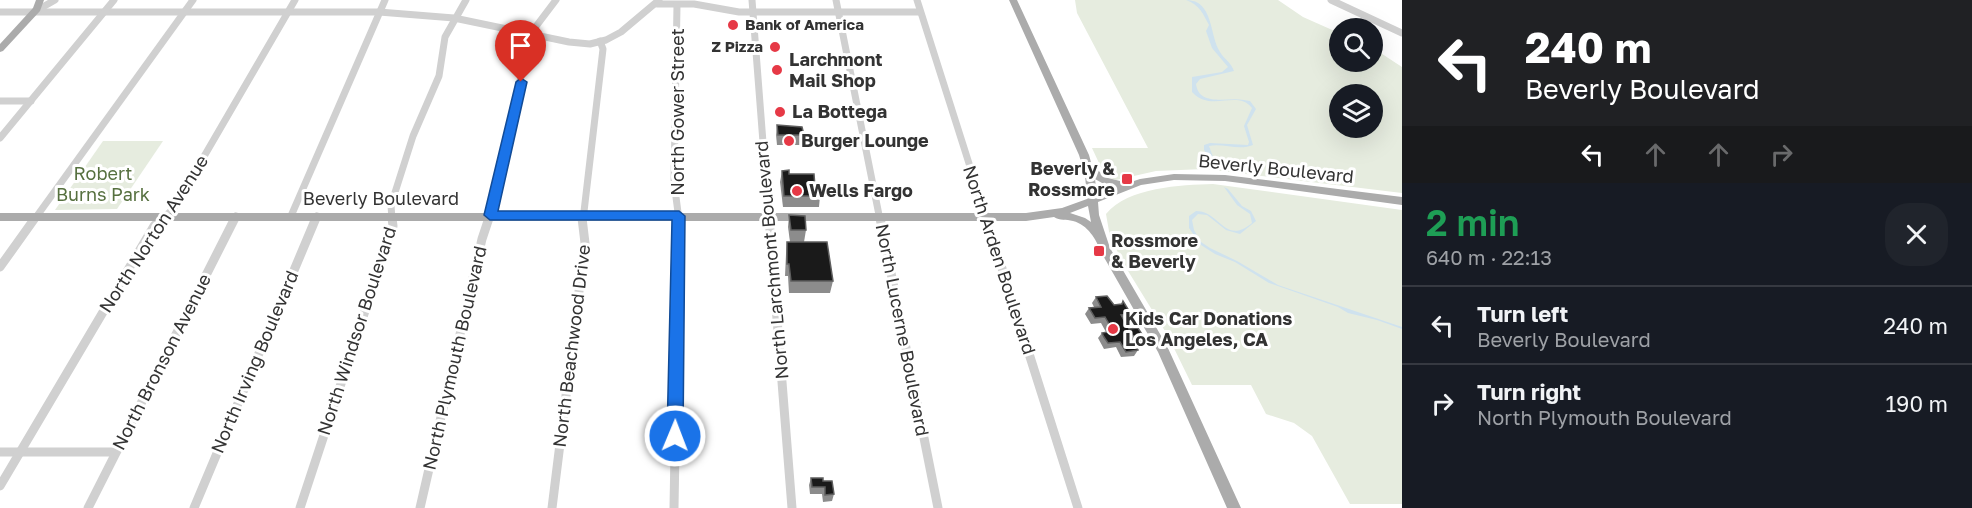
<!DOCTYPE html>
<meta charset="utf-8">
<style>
body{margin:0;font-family:"Golos Text",sans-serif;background:#20242c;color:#f1f3f6;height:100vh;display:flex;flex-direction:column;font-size:22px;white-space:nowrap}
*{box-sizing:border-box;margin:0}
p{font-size:20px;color:#9ea1a6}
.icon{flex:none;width:33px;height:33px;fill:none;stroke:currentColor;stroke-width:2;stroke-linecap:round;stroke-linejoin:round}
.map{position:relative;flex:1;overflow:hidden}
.drawer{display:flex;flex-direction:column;background:#171b24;width:570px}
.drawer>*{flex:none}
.top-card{background:#202124;color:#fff;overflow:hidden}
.fabs{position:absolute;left:1329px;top:18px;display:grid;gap:12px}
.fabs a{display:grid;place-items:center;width:54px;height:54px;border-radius:50%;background:#171b24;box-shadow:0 6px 24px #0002;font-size:30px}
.pin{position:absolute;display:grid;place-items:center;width:51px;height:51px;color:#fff;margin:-62px -26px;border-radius:50% 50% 50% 0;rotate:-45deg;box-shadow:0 0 6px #0007}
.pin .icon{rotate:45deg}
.me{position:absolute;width:66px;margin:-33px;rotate:1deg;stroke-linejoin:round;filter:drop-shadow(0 0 4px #0008)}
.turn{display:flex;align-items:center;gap:21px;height:126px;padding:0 24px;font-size:27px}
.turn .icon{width:78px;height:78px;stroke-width:2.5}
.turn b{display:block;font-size:42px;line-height:51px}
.lanes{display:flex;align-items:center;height:57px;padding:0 24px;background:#0003;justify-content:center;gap:30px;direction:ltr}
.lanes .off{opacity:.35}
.round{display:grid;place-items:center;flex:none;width:63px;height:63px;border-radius:24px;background:#20242c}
.headline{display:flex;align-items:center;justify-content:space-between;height:102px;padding:0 24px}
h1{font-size:36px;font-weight:600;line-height:45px;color:#1e9e55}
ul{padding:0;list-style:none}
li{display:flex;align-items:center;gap:18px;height:78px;padding:0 24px;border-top:2px solid #363941}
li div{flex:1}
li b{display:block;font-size:22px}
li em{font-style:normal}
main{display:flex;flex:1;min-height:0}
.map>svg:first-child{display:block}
</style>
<main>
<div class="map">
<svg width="1402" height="508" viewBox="0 0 1402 508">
<rect width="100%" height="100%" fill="#fff"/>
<!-- green -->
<g fill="#e6ecdf" fill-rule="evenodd">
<path d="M1075,0H1278L1303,17L1339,33L1340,62H1372L1373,48L1402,67V193L1205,169L1156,171L1116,180L1105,176L1092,148H1148L1077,13ZM1340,94H1372V128H1340Z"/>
<polygon points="103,141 163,141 117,209 55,210"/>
<path d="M1213,184L1402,210V504H1350L1312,436L1294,423L1266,414L1251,385H1192L1168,336L1125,266L1110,237L1106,214C1128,187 1181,185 1213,184Z"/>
</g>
<!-- water -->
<g fill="#cfe2ee">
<path d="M1186,0C1214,0 1209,35 1220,52C1224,59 1231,62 1234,71L1200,79L1196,84C1199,107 1227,97 1244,100L1250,101L1256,109L1247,125L1253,145C1239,151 1223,143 1209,146L1216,165L1208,162L1210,158L1204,150V145L1210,143L1248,145L1249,142L1244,126L1252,108C1237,89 1211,113 1192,92V77L1222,72L1228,67L1212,48L1206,31L1209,25C1203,14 1200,5 1186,0Z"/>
<path d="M1224,187L1228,189L1242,206L1251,211L1256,221L1240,234L1226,230L1207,215L1198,214L1192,220L1194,230L1201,242L1210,248L1237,261L1278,285L1402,327V329L1377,320L1348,313L1338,307L1269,283L1235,262L1215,254L1201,245L1189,228V216L1196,211C1220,211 1225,246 1252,223L1250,214L1237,205Z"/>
</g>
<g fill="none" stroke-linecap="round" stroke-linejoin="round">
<!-- minor-far1 -->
<g stroke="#d0d0d0" stroke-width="7">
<polyline points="752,0 769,220"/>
<polyline points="836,0 880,220"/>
<polyline points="917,0 987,220"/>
<polyline points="1331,0 1402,33"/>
<polyline points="657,4 694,4 739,12 920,12"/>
<polyline points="677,5 674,182 679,220"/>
<polyline points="0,12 379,12 454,18 569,42 590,44 606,40 621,32 659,0"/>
<polyline points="34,12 55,0"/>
<polyline points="0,101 31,101"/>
<polyline points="0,138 114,0"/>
<polyline points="291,216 385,0"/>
<polyline points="34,220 193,0"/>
<polyline points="161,220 174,208 295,0"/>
<polyline points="234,220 236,216"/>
<polyline points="315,220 317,216"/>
<polyline points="392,220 391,205 413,136 439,76 445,37 466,0"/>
<polyline points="488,220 531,33 556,0"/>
<polyline points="583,220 603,49 600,41"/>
</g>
<!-- minor -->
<g stroke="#d0d0d0" stroke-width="9">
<polyline points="769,218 792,508"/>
<polyline points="880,218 938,508"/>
<polyline points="986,218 1078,508"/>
<polyline points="0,267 35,218"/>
<polyline points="0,452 116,452"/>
<polyline points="0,486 154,226 162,218"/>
<polyline points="88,508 235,218"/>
<polyline points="194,508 316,218"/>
<polyline points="300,508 393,226 392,218"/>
<polyline points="420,508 482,239 489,218"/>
<polyline points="552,508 585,243 582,218"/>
<polyline points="674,508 679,218"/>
</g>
<!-- major -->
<g fill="#ababab" fill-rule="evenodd">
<polygon points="36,0 44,0 40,11 3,51 0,52 0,44 33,8"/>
<path d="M1009,0H1017L1089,155L1092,166L1108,178L1128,183L1140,179L1174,174L1225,175L1402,197V205L1225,181L1174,180L1141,185L1098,202L1099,215L1110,248L1167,346L1241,508H1227L1158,352L1101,252C1096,239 1088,225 1073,221C1066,219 1060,221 1054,217L1026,221H0V213H1026L1062,208L1087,199L1085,175L1079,155ZM1095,179L1102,183L1117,187L1097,195ZM1088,206L1091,222L1085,218L1070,213Z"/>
</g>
</g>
<!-- wall -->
<g fill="#8c8c8c">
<polygon points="777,125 804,135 802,145 777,145 776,135"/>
<polygon points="782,171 815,187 820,196 819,207 783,207 780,182"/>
<polygon points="789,215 806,230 804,242 790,242 788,227"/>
<polygon points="787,242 833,281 830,293 789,293 788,276 785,276 786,254"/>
<polygon points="1096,297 1114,305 1121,304 1123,301 1131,314 1127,320 1124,320 1129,329 1147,342 1142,347 1135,344 1138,350 1134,356 1121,357 1116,347 1104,349 1098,338 1102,333 1106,332 1101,323 1091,324 1085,314 1089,308 1094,307 1092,303"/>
<polygon points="811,478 823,481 834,494 832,501 823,502 822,494 810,494 809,485"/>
</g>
<!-- building -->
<g fill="#1a1a1a" stroke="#5f5f5f" stroke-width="1.5">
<polygon points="777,125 802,127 804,135 778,135"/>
<polygon points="789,170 789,174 814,174 815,187 819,187 820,196 784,196 782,171"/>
<polygon points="789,215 805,216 806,230 791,230"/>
<polygon points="787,242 827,242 833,281 791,281 789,264 787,264"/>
<polygon points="1107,296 1114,305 1122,304 1123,301 1131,314 1121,315 1129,329 1138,328 1147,342 1130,334 1138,350 1126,352 1120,342 1108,343 1104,337 1102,333 1113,331 1105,317 1095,318 1089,308 1101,307 1096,297"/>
<polygon points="811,478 823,478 823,481 832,481 834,494 825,495 825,487 812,487"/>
</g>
<!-- route -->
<polygon fill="#1a73e8" stroke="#114b97" stroke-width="1.5" points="521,78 527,82 498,211 679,211 685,216 683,436 681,441 675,443 669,441 667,436 672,220 490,220 484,215 516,82"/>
<!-- markers -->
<g fill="#e63946" stroke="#fff" stroke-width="2">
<circle cx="733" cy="25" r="6"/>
<circle cx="775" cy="47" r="6"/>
<circle cx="777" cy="70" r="6"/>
<circle cx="780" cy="112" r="6"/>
<circle cx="789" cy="141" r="6"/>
<rect x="1121" y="173" width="12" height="12" rx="3"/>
<circle cx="797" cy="191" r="6"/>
<rect x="1093" y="245" width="12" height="12" rx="3"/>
<circle cx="1113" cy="329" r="6"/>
</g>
<g text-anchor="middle" stroke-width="6" stroke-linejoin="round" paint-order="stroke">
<!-- far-poi labels -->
<g font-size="15" font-weight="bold" fill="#333" stroke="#fff" text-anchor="start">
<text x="745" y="30">Bank of America</text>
<text x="763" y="52" text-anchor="end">Z Pizza</text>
</g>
<!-- poi labels -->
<g font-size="18" font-weight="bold" fill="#333" stroke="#fff" text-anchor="start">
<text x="789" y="66">Larchmont<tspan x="789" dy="21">Mail Shop</tspan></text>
<text x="792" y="118">La Bottega</text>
<text x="801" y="147">Burger Lounge</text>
<text x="1115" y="175" text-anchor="end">Beverly &amp;<tspan x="1115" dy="21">Rossmore</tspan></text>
<text x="809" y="197">Wells Fargo</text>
<text x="1111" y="247">Rossmore<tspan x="1111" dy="21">&amp; Beverly</tspan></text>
<text x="1125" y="325">Kids Car Donations<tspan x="1125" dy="21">Los Angeles, CA</tspan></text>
</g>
<!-- street labels -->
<g font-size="18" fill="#333" stroke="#fff">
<text transform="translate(678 112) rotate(-90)" y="6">North Gower Street</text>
<text transform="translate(1276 169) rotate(6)" y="6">Beverly Boulevard</text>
<text x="381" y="205">Beverly Boulevard</text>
<text transform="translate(154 234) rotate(-57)" y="6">North Norton Avenue</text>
<text transform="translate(772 260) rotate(-95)" y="6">North Larchmont Boulevard</text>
<text transform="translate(999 260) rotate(72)" y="6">North Arden Boulevard</text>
<text transform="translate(902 330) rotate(79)" y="6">North Lucerne Boulevard</text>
<text transform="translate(357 331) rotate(-72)" y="6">North Windsor Boulevard</text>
<text transform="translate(572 346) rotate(-83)" y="6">North Beachwood Drive</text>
<text transform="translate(455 358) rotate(-77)" y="6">North Plymouth Boulevard</text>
<text transform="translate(162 362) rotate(-63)" y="6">North Bronson Avenue</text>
<text transform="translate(255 362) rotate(-67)" y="6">North Irving Boulevard</text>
</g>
<!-- park labels -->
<g font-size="18" fill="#56703f" stroke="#fff">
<text x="103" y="180">Robert<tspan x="103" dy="21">Burns Park</tspan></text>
</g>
</g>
</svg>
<div class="fabs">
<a><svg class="icon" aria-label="search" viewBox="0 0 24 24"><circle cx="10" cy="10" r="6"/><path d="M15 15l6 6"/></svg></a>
<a><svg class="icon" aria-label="layers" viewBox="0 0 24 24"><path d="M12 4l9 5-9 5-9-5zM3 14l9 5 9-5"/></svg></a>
</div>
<div class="pin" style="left:521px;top:82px;background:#d93025"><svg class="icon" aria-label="arrive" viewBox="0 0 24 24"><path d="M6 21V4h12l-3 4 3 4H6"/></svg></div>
<svg class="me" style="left:675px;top:436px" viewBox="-20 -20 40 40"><circle r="17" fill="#1a73e8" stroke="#fff" stroke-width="3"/><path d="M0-11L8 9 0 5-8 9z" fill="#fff"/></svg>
</div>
<section class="drawer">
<div class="top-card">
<div class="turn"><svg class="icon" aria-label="left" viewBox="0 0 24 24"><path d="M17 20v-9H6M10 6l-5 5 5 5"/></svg><div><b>240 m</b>Beverly Boulevard</div></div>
<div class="lanes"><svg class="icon" aria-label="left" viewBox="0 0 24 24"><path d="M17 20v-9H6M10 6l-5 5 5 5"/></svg><svg class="icon off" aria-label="ahead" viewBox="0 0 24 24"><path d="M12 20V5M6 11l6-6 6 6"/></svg><svg class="icon off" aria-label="ahead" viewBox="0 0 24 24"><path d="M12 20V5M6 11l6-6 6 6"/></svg><svg class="icon off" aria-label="right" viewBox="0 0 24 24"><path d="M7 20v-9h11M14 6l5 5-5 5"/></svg></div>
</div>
<div class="headline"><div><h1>2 min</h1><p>640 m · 22:13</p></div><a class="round"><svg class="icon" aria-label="close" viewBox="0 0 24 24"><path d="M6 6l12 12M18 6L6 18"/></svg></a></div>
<ul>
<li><svg class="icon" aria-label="left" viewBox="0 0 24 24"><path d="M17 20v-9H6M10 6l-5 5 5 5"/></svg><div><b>Turn left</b><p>Beverly Boulevard</p></div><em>240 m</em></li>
<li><svg class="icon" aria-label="right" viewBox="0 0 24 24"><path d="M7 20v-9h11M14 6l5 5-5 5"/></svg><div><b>Turn right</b><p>North Plymouth Boulevard</p></div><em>190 m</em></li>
</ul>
</section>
</main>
